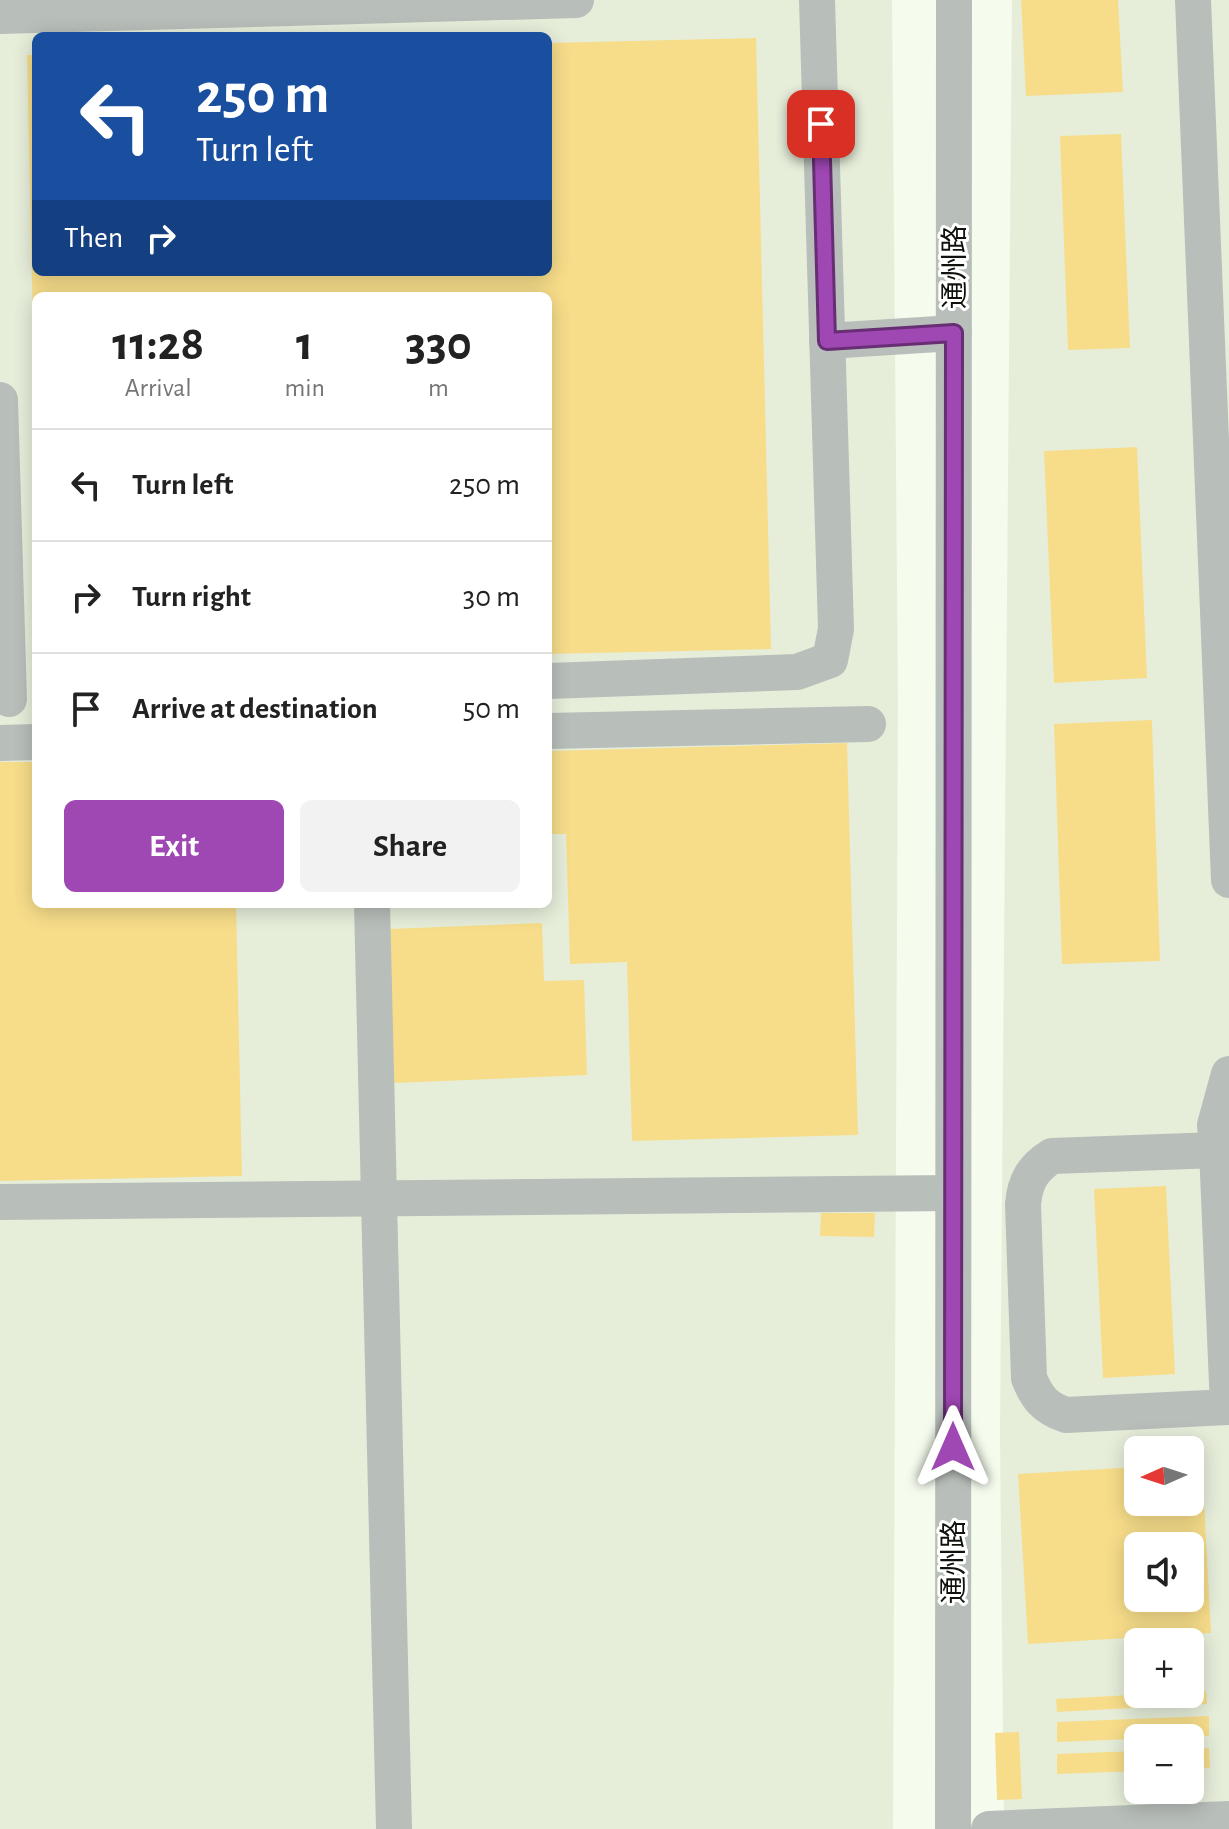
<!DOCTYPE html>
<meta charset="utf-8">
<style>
body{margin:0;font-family:"Alegreya Sans","Noto Sans SC",sans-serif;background:#f2f2f2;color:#222;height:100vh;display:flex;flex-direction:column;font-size:30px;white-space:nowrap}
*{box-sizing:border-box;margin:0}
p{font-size:26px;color:#767676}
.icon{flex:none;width:44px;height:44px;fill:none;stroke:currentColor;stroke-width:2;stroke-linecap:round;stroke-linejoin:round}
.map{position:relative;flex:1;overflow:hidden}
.side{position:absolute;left:32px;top:292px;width:520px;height:616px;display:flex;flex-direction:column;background:#fff;border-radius:12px;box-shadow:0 4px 20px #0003}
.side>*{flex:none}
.top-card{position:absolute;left:32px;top:32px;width:520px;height:244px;border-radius:12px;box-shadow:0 4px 20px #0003;background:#1a4fa0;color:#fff;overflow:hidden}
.needle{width:52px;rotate:267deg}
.fabs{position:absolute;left:1124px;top:1436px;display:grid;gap:16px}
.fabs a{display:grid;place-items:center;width:80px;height:80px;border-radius:12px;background:#fff;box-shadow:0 4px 20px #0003;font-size:40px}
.pin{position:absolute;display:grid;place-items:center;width:68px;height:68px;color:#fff;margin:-34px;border-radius:16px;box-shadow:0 4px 12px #0006}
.me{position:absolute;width:88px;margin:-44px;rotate:0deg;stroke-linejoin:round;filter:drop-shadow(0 0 6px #0008)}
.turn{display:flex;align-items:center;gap:28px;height:168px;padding:0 32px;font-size:36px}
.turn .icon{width:104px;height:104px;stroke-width:2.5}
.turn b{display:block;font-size:56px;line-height:68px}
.then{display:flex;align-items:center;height:76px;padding:0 32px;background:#0003;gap:16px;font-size:30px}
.eta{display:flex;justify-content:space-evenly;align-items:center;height:136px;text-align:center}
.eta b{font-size:48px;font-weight:600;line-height:56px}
.button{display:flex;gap:16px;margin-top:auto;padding:16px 32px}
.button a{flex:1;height:92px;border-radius:12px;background:#9f47b3;color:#fff;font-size:32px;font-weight:600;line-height:92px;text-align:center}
.button a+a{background:#f2f2f2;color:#222}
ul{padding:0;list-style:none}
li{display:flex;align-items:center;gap:24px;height:112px;padding:0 32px;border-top:2px solid #e0e0e0}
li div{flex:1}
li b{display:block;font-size:30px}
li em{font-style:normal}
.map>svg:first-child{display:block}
</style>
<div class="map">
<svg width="1229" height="1829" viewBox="0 0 1229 1829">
<rect width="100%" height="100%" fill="#f5fbed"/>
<!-- built -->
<g fill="#e6eeda" fill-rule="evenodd">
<path d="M0,0H892L898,700L893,1829H0ZM36,36H548V272H36ZM36,296H548V904H36Z"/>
<path d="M1012,0H1229V1829H1004L1000,1434ZM1138,1450H1190V1502H1138ZM1138,1546H1190V1598H1138ZM1138,1642H1190V1694H1138ZM1138,1738H1190V1790H1138Z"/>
</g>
<!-- building -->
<g fill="#f7dd8a" fill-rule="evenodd">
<polygon points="1021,0 1118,0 1123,92 1026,96"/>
<polygon points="756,38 771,649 548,654 548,296 36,296 33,327 27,55 36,55 36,272 548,272 548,43"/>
<polygon points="1121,134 1130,348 1068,350 1060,136"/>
<polygon points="1137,447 1147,678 1054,683 1044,451"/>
<polygon points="1152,720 1160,961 1062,964 1054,724"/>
<polygon points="847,743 858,1135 632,1141 627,962 570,964 566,834 548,834 548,751"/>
<polygon points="0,762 36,762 36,904 236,904 242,1176 0,1181"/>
<polygon points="542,923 544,981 584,980 587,1075 394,1083 389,929"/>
<polygon points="1166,1186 1175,1374 1103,1378 1094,1189"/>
<polygon points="821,1213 875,1213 874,1237 820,1236"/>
<path d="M1202,1464L1211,1633L1028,1644L1018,1474L1138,1467V1502H1190V1465ZM1138,1546H1190V1598H1138Z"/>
<polygon points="1206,1691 1207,1704 1057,1712 1056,1699"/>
<polygon points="1209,1716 1209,1736 1057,1742 1057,1722"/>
<polygon points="1019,1732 1022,1799 997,1800 995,1733"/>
<polygon points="1209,1748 1210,1768 1190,1769 1190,1749"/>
<polygon points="1138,1751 1138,1771 1057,1774 1057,1754"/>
</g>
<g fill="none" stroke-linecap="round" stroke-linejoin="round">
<!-- minor -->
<g stroke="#b8beba" stroke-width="36">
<polyline points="1193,0 1229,880"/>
<polyline points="0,16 576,0"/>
<polyline points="827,341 954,333"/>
<polyline points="0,400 9,699"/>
<polyline points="548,681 797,672 830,660 836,629 817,0"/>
<polyline points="548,731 868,724"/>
<polyline points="0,743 36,742"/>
<polyline points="372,904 394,1829"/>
<path d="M1217,1150L1052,1156C1033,1168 1025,1181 1023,1204L1029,1378C1037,1398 1045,1408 1066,1415L1228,1407L1217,1150L1215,1125L1229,1074"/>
<polyline points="0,1202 953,1193"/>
<polyline points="953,1829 954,0"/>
<polyline points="989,1829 1229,1819"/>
</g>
</g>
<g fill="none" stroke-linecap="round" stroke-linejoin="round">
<defs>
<polyline id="route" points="821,124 827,341 954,333 953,1447"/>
</defs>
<!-- route casing -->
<use href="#route" stroke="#672e74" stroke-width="20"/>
<!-- route -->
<use href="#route" stroke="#9f47b3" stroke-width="14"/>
</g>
<g text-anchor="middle" stroke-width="6" stroke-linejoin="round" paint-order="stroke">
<!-- street labels -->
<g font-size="28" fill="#10120d" stroke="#fff">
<text transform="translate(954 267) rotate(-90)" y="10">通州路</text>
<text transform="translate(953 1562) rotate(-90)" y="10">通州路</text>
</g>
</g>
</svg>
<div class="fabs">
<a><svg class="needle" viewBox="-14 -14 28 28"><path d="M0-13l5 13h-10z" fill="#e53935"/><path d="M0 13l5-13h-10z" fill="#767676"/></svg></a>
<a><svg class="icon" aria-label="sound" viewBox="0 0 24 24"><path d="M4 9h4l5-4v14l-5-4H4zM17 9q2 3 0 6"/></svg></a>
<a>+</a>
<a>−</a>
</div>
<div class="pin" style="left:821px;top:124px;background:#d93025"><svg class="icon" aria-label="arrive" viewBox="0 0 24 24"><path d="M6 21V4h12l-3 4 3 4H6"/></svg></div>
<svg class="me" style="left:953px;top:1447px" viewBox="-20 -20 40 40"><path d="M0-17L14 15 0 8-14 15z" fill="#9f47b3" stroke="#fff" stroke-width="4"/></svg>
<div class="top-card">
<div class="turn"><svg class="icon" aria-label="left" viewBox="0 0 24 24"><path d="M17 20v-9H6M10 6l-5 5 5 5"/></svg><div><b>250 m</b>Turn left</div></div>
<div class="then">Then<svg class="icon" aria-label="right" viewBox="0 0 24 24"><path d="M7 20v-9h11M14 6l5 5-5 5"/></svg></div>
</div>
<section class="side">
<div class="eta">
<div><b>11:28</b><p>Arrival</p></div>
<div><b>1</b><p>min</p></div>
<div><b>330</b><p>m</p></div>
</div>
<ul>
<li><svg class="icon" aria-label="left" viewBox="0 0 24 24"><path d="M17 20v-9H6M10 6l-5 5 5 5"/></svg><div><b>Turn left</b></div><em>250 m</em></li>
<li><svg class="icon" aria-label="right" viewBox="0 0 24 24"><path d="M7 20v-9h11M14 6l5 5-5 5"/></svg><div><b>Turn right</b></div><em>30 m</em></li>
<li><svg class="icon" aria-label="arrive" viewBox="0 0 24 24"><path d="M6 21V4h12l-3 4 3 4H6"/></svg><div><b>Arrive at destination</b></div><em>50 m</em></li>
</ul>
<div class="button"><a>Exit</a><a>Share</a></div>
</section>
</div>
